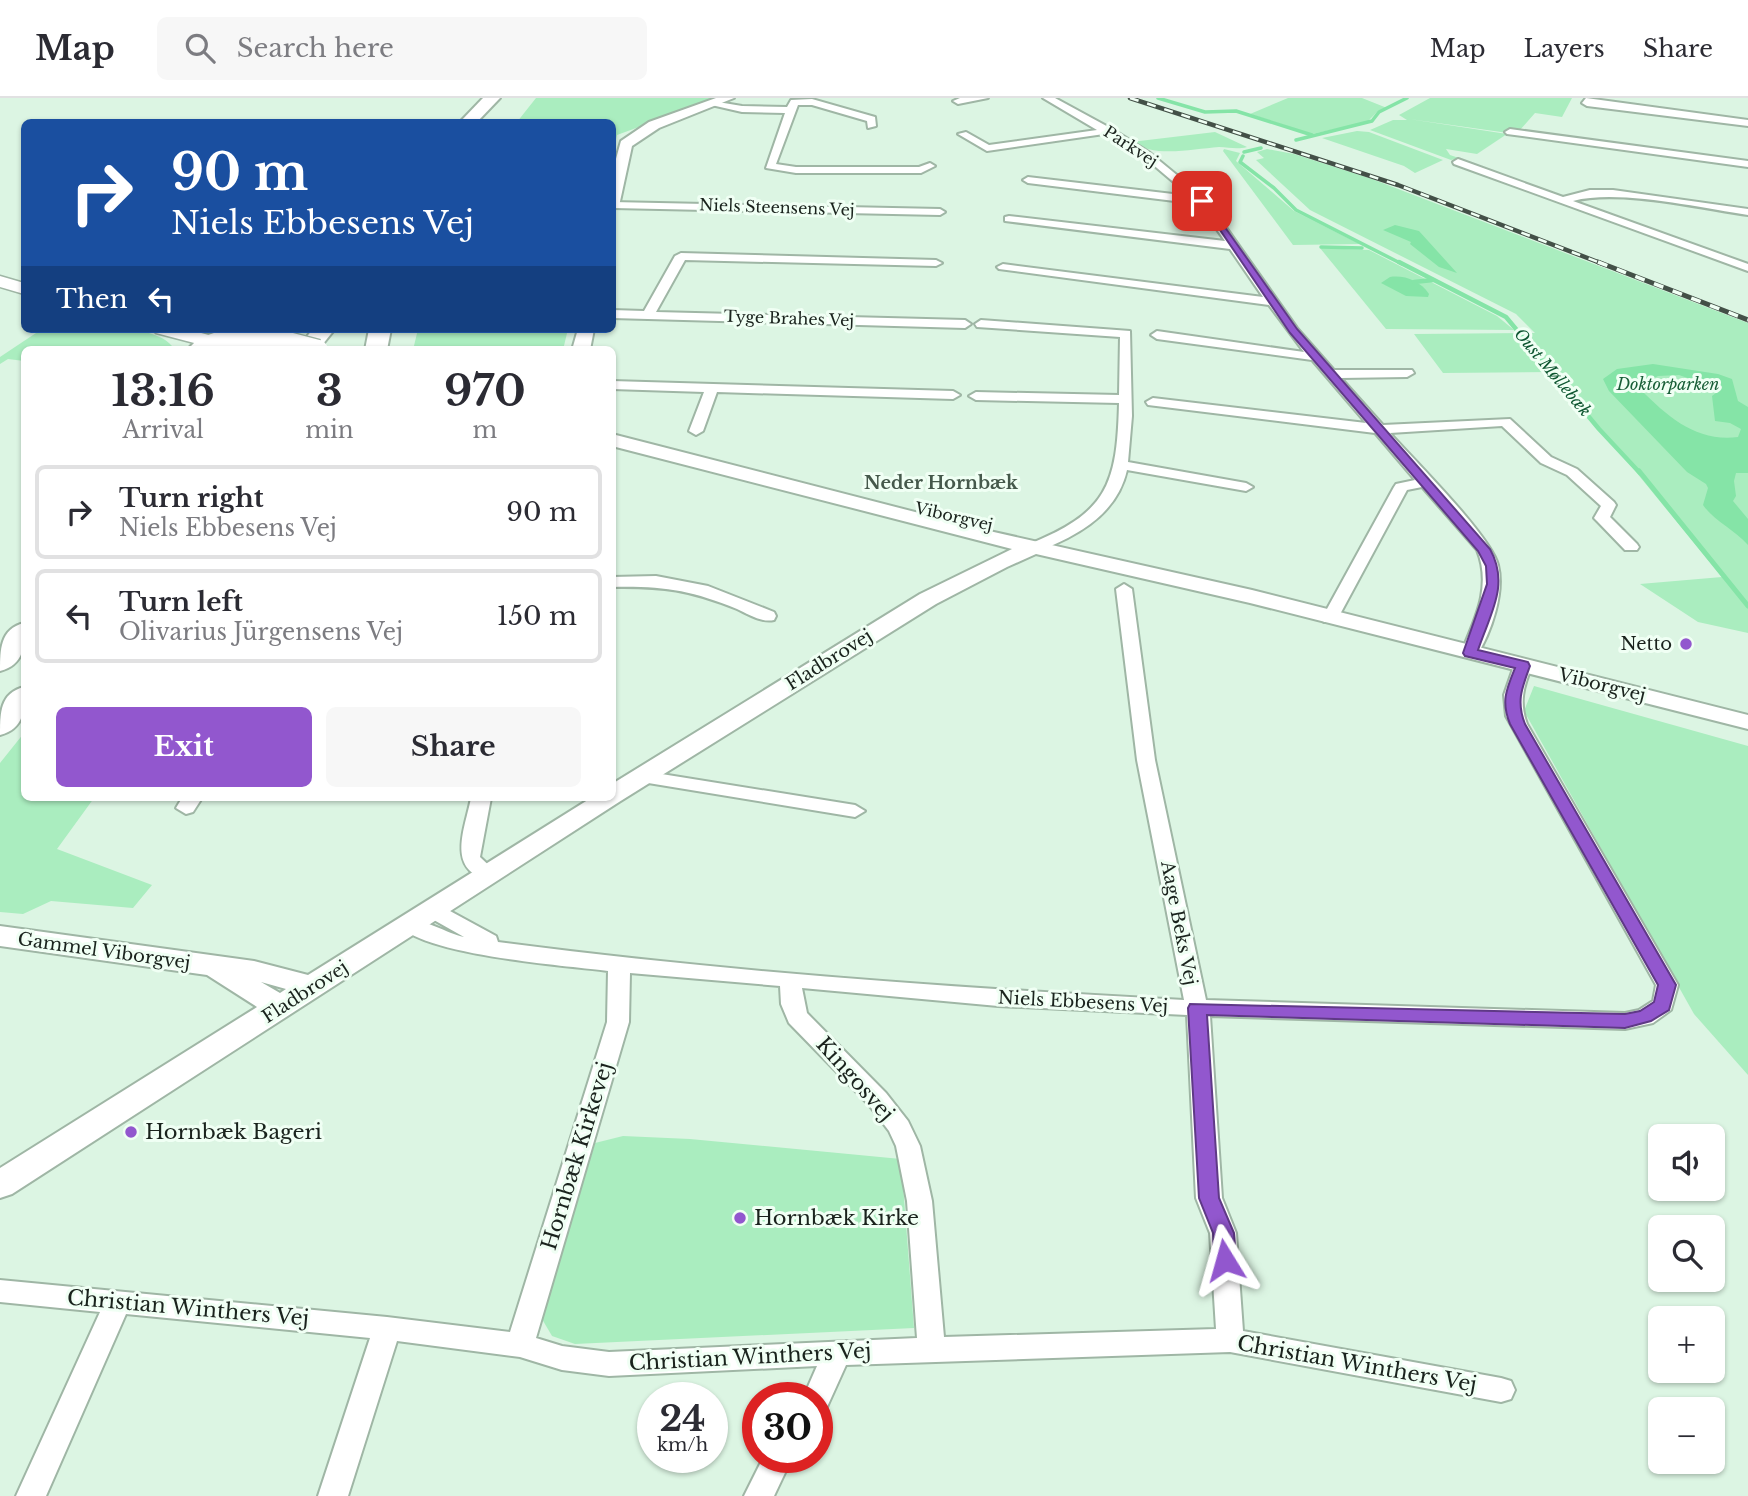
<!DOCTYPE html>
<meta charset="utf-8">
<style>
body{margin:0;font-family:"Libre Baskerville",serif;background:#f7f7f7;color:#2b2b33;height:100vh;display:flex;flex-direction:column;font-size:26px;white-space:nowrap}
*{box-sizing:border-box;margin:0}
p{font-size:23px;color:#7c7c81}
.icon{flex:none;width:38px;height:38px;fill:none;stroke:currentColor;stroke-width:2;stroke-linecap:round;stroke-linejoin:round}
.map{position:relative;flex:1;overflow:hidden}
.details{position:absolute;left:21px;top:248px;width:595px;height:455px;display:flex;flex-direction:column;background:#fff;border-radius:10px;box-shadow:0 2px 5px #0004}
.details>*{flex:none}
.guide{position:absolute;left:21px;top:21px;width:595px;height:214px;border-radius:10px;box-shadow:0 2px 5px #0004;background:#1a4fa0;color:#fff;overflow:hidden}
.buttons{position:absolute;left:1648px;top:1026px;display:grid;gap:14px}
.buttons a{display:grid;place-items:center;width:77px;height:77px;border-radius:10px;background:#fff;box-shadow:0 2px 5px #0004;font-size:35px}
.speed{position:absolute;left:637px;top:1284px;display:flex;gap:14px;font-size:35px;font-weight:700;text-align:center}
.speed>*{display:grid;place-content:center;width:91px;height:91px;border-radius:50%;background:#fff;box-shadow:0 2px 5px #0004;line-height:1}
.speed small{font-size:18px;font-weight:400}
.speed .limit{border:10px solid #d22;background:#fff;color:#111}
.pin{position:absolute;display:grid;place-items:center;width:60px;height:60px;color:#fff;margin:-30px;border-radius:14px;box-shadow:0 4px 10px #0006}
.me{position:absolute;width:77px;margin:-38px;rotate:352deg;stroke-linejoin:round;filter:drop-shadow(0 0 5px #0008)}
.turn{display:flex;align-items:center;gap:24px;height:147px;padding:0 35px;font-size:32px}
.turn .icon{width:91px;height:91px;stroke-width:2.5}
.turn b{display:block;font-size:49px;line-height:60px}
.then{display:flex;align-items:center;height:66px;padding:0 35px;background:#0003;gap:14px;font-size:26px}
.eta{display:flex;justify-content:space-evenly;align-items:center;height:119px;text-align:center}
.eta b{font-size:42px;font-weight:700;line-height:49px}
.action{display:flex;gap:14px;margin-top:auto;padding:14px 35px}
.action a{flex:1;height:80px;border-radius:10px;background:#9257ce;color:#fff;font-size:28px;font-weight:700;line-height:80px;text-align:center}
.action a+a{background:#f7f7f7;color:#2b2b33}
ul{padding:0;list-style:none}
li{display:flex;align-items:center;gap:21px;height:94px;margin:0 14px 10px;padding:0 21px;border:4px solid #e1e1e2;border-radius:10px}
li div{flex:1}
li b{display:block;font-size:26px}
li em{font-style:normal}
header{display:flex;align-items:center;gap:42px;box-sizing:border-box;height:98px;padding:0 35px;background:#fff;border-bottom:2px solid #e1e1e2}
header strong{font-size:33px}
nav{display:flex;gap:38px;margin-inline-start:auto;font-size:24px}
.search{width:490px;height:63px;background:#f7f7f7;display:flex;align-items:center;gap:18px;box-sizing:border-box;padding:0 24px;border-radius:10px;color:#7c7c81;font-size:26px}
.map>svg:first-child{display:block}
</style>
<header>
<strong>Map</strong>
<div class="search"><svg class="icon" aria-label="search" viewBox="0 0 24 24"><circle cx="10" cy="10" r="6"/><path d="M15 15l6 6"/></svg>Search here</div>
<nav><a>Map</a><a>Layers</a><a>Share</a></nav>
</header>
<div class="map">
<svg width="1748" height="1398" viewBox="0 0 1748 1398">
<rect width="100%" height="100%" fill="#dcf5e3"/>
<!-- green -->
<g fill="#aaedbf">
<polygon points="536,0 718,0 617,37 613,56 612,24 517,24"/>
<polygon points="1288,0 1362,0 1387,10 1378,13 1367,24 1312,36 1250,16"/>
<polygon points="1430,0 1572,0 1562,19 1535,15 1519,33 1508,35 1409,21 1507,36 1477,56 1446,51 1450,57 1459,60 1451,62 1370,32 1393,22 1407,22 1399,17"/>
<polygon points="1357,33 1369,34 1443,62 1415,75 1404,68 1322,40"/>
<path d="M1215,34L1247,49C1236,52 1229,49 1219,49C1192,51 1155,60 1131,44Z"/>
<polygon points="1224,51 1240,55 1236,63 1294,113 1360,146 1293,147 1223,53"/>
<polygon points="1267,51 1294,56 1372,81 1748,225 1748,535 1698,524 1640,486 1722,479 1554,274 1443,275 1414,236 1535,235 1516,216 1310,112 1256,62 1264,60 1257,54"/>
<polygon points="1320,150 1369,152 1497,218 1514,232 1386,231"/>
<path d="M42,231C75,231 150,222 172,248V252H24V263L8,261L0,266V259Z"/>
<polygon points="418,231 568,231 563,252 413,252"/>
<polygon points="1534,588 1748,648 1748,977 1694,916 1524,613"/>
<polygon points="24,635 24,700 94,700 57,751 152,787 133,810 51,803 23,816 0,814 0,665"/>
<polygon points="623,1038 690,1041 901,1061 914,1230 575,1246 552,1238 542,1221 595,1045"/>
</g>
<!-- water -->
<g fill="#85e4a7" fill-rule="evenodd">
<polygon points="1395,127 1419,133 1457,175 1439,169 1410,146 1411,144 1383,132"/>
<path d="M1390,179C1405,177 1420,183 1429,196L1428,199L1406,198L1381,185Z"/>
<path d="M1653,266L1718,276L1732,281L1738,303L1748,309V375H1736L1734,383L1736,398L1733,403L1748,421V447C1735,432 1713,422 1703,407L1708,390L1706,386L1687,374L1609,293L1603,281L1617,271ZM1679,277L1713,289L1716,295L1712,298L1715,323L1730,325L1741,331L1738,339C1697,344 1669,320 1641,292V287L1658,278Z"/>
</g>
<g fill="none" stroke-linecap="round" stroke-linejoin="round">
<!-- stream-far2 -->
<g stroke="#85e4a7" stroke-width="3.5">
<polyline points="1158,0 1205,14 1236,13 1312,37"/>
<polyline points="1296,42 1372,23 1379,14 1407,0"/>
<polyline points="1244,54 1261,50"/>
<polyline points="1243,58 1240,64 1274,90 1296,112 1402,166"/>
<polyline points="1321,149 1362,150"/>
</g>
<!-- stream-far1 -->
<g stroke="#85e4a7" stroke-width="4.5">
<polyline points="1399,164 1506,219 1599,331 1640,375"/>
<polyline points="1414,184 1433,182"/>
</g>
<!-- stream -->
<polyline stroke="#85e4a7" stroke-width="5" points="1639,373 1748,508"/>
<defs>
<g id="street">
<polygon points="960,0 988,0 958,6 953,3"/>
<path d="M1043,0H1055L1112,31L1150,55L1206,101L1297,230L1334,272H1412L1414,275L1407,279L1341,280L1383,327L1510,321L1551,359L1577,371L1614,404L1616,407L1610,419L1637,446L1639,449L1637,452H1625L1597,423L1594,420L1601,408L1567,377L1541,365L1502,328L1390,335C1413,361 1491,438 1498,467C1505,495 1491,535 1476,559H1464L1461,555C1475,521 1492,489 1477,452L1422,389L1407,392L1338,520L1336,524H1324L1322,520L1394,389L1396,386L1415,382L1375,335L1148,307L1146,304L1153,300L1366,325L1312,262L1157,241L1151,237L1157,233L1304,254L1269,207L999,171L997,169L1003,166L1263,199L1230,151L1005,123V119L1009,118L1225,143L1199,106L1028,85L1023,82L1028,79L1190,98L1144,59L1104,36L987,53L958,36L966,34L989,47L1097,32Z"/>
<polygon points="1586,0 1748,22 1748,28 1587,8 1582,5"/>
<polygon points="812,1 875,19 876,28 868,30 867,23 812,7 798,7 776,66 796,69 919,69 930,65 935,68 921,75 796,75 766,70 785,15 742,14 707,6 712,3 742,8 787,9 791,2"/>
<polygon points="1510,31 1748,63 1748,69 1507,36 1505,34"/>
<path d="M1458,61L1563,99L1590,92H1613L1748,111V117C1699,110 1619,91 1573,103L1748,166V173L1454,66L1453,64Z"/>
<polygon points="612,104 940,111 945,114 940,117 613,110"/>
<polygon points="681,155 936,162 942,165 936,168 685,162 656,214 965,222 971,226 965,230 612,220 612,212 644,213 675,158"/>
<path d="M981,222L1130,233L1132,318L1128,364L1246,385L1253,389L1246,393L1127,372C1118,411 1087,432 1053,447C1045,451 1037,456 1027,453L1025,450L1027,447C1107,415 1117,388 1119,305L976,302L969,298L976,294L1119,297L1120,239L977,229L975,226Z"/>
<polygon points="612,283 953,293 960,297 953,301 717,294 703,333 696,337 689,333 704,294 612,291"/>
<path d="M656,478L708,488L774,514L776,518L774,522C762,525 748,516 737,511C690,492 663,488 612,489V479Z"/>
<path d="M1124,486L1132,491L1155,662L1206,902L1625,915L1639,912L1653,903L1656,887L1506,618L1504,597L1514,568L1523,563L1532,568C1523,589 1519,605 1527,626L1678,887L1671,912L1653,925L1625,931L1210,918L1222,1100L1236,1135L1243,1233L1501,1280L1511,1283L1515,1292L1511,1301L1501,1304L1230,1254L846,1267L827,1309L817,1312V1300H803L817,1268L609,1278L562,1272L520,1259L397,1243L348,1398H318L370,1240L126,1216L46,1398H16L100,1214L0,1204V1182L387,1219L510,1234L607,924L608,873C569,868 419,857 399,826L403,821C417,817 446,835 464,839L425,817L422,812L425,807H439L496,838L498,844C726,874 955,890 1184,902L1137,662L1116,491ZM630,875L780,888L781,906L789,925L869,1007L889,1033L896,1048L907,1103L917,1240L609,1254L562,1248L536,1240L629,924ZM802,890L998,908L1187,917L1196,1100L1210,1135L1216,1231L944,1239L932,1103L920,1048L908,1023L886,995L807,915Z"/>
<polygon points="643,673 855,707 865,713 855,719 636,683 634,679 636,675"/>
<polygon points="182,700 202,700 193,714 186,716 176,710"/>
<path d="M471,700H491L480,759L498,776L495,781L488,782C446,771 465,731 471,700Z"/>
<polygon points="763,1360 792,1360 774,1398 744,1398"/>
</g>
<g id="secondary">
<polygon points="716,0 734,0 659,30 632,48 619,108 612,112 612,75 621,43 649,24"/>
<polygon points="578,231 594,231 590,252 572,252"/>
<path d="M612,336L985,432L1252,492L1748,617V631L1250,505L1036,456L1007,469L936,506L619,704L12,1096L0,1100V1070L257,909L207,877L0,848V828L254,863L308,877L591,700H612V686L920,496L1012,451L612,348ZM261,884L286,891L280,895Z"/>
</g>
<g id="primary">
<polygon points="0,178 24,185 24,196 0,189"/>
<polygon points="153,231 186,231 239,245 242,249 240,252 221,252 156,235"/>
</g>
<g id="highway">
<polygon points="483,0 500,0 477,24 460,24"/>
<polygon points="313,231 335,231 318,252 296,252"/>
<polygon points="369,231 391,231 387,252 365,252"/>
<polygon points="217,234 248,236 251,241 248,246 219,247 211,252 187,252 199,240"/>
<path d="M24,525C26,546 24,567 0,573C0,552 0,531 24,525Z"/>
<path d="M24,589C26,610 24,631 0,637C0,615 0,595 24,589Z"/>
</g>
</defs>
<!-- street casing -->
<use href="#street" stroke="#9fb6a5" stroke-width="4"/>
<!-- secondary casing -->
<use href="#secondary" stroke="#9fb6a5" stroke-width="4"/>
<!-- primary casing -->
<use href="#primary" stroke="#9fb6a5" stroke-width="3"/>
<!-- highway casing -->
<use href="#highway" stroke="#9fb6a5" stroke-width="4"/>
<!-- street -->
<use href="#street" fill="#fff" fill-rule="evenodd"/>
<!-- secondary -->
<use href="#secondary" fill="#fff" fill-rule="evenodd"/>
<!-- primary -->
<use href="#primary" fill="#fff" fill-rule="evenodd"/>
<!-- highway -->
<use href="#highway" fill="#fff" fill-rule="evenodd"/>
<defs>
<polyline id="rail-far1" points="1130,0 1398,87 1603,166"/>
<polyline id="rail" points="1598,164 1748,222"/>
</defs>
<!-- rail-far1 casing -->
<use href="#rail-far1" stroke="#435047" stroke-width="4.5"/>
<!-- rail casing -->
<use href="#rail" stroke="#435047" stroke-width="5"/>
<!-- rail-far1 -->
<use href="#rail-far1" stroke="#f0fff4" stroke-width="2.5" stroke-dasharray="9" stroke-linecap="butt"/>
<!-- rail -->
<use href="#rail" stroke="#f0fff4" stroke-width="3.5" stroke-dasharray="10" stroke-linecap="butt"/>
<defs>
<polyline id="primary-bridge" points="257,236 318,252"/>
<polyline id="highway-bridge" points="240,241 287,252"/>
</defs>
<!-- primary-bridge casing -->
<use href="#primary-bridge" stroke="#9fb6a5" stroke-width="23" stroke-linecap="butt"/>
<!-- highway-bridge casing -->
<use href="#highway-bridge" stroke="#9fb6a5" stroke-width="24" stroke-linecap="butt"/>
<!-- primary-bridge -->
<use href="#primary-bridge" stroke="#fff" stroke-width="20"/>
<!-- highway-bridge -->
<use href="#highway-bridge" stroke="#fff" stroke-width="22"/>
</g>
<!-- route -->
<path fill="#9257ce" stroke="#5f3986" stroke-width="2" d="M1199,101H1205L1297,231L1490,451C1510,487 1490,516 1478,552L1528,564L1530,568C1522,590 1516,603 1525,626L1676,887L1669,912L1651,923L1625,930L1207,917L1219,1100L1234,1135L1236,1162L1233,1168L1225,1171L1218,1168L1214,1162L1213,1135L1199,1100L1188,910L1190,906L1625,916L1640,913L1654,904L1658,887L1510,626C1501,604 1506,592 1515,570L1465,558L1463,555L1487,486L1486,468L1478,453L1290,235Z"/>
<!-- markers -->
<g fill="#9257ce" stroke="#f0fff4" stroke-width="2.5">
<circle cx="1686" cy="546" r="7"/>
<circle cx="131" cy="1034" r="7"/>
<circle cx="740" cy="1120" r="7"/>
</g>
<g text-anchor="middle" stroke-width="6" stroke-linejoin="round" paint-order="stroke">
<!-- far-street labels -->
<g font-size="16" fill="#1a231d" stroke="#f0fff4">
<text transform="translate(1131 48) rotate(33)" y="6">Parkvej</text>
<text transform="translate(777 109) rotate(2)" y="6">Niels Steensens Vej</text>
<text transform="translate(789 220) rotate(2)" y="6">Tyge Brahes Vej</text>
<text transform="translate(954 418) rotate(13)" y="6">Viborgvej</text>
</g>
<!-- far-water labels -->
<g font-size="16" font-style="italic" fill="#0d5630" stroke="#f0fff4">
<text transform="translate(1553 274) rotate(50)" y="6">Oust Møllebæk</text>
</g>
<!-- far-park labels -->
<g font-size="16" font-style="italic" fill="#185e37" stroke="#f0fff4">
<text x="1668" y="292">Doktorparken</text>
</g>
<!-- far-quarter labels -->
<g font-size="18" font-weight="bold" fill="#45594b" stroke="#f0fff4">
<text x="941" y="391">Neder Hornbæk</text>
</g>
<!-- poi labels -->
<g font-size="18" fill="#1a231d" stroke="#f0fff4" text-anchor="end">
<text x="1672" y="552">Netto</text>
</g>
<!-- street labels -->
<g font-size="18" fill="#1a231d" stroke="#f0fff4">
<text transform="translate(829 562) rotate(-32)" y="6">Fladbrovej</text>
<text transform="translate(1602 587) rotate(14)" y="6">Viborgvej</text>
<text transform="translate(1179 825) rotate(79)" y="6">Aage Beks Vej</text>
<text transform="translate(104 853) rotate(8)" y="6">Gammel Viborgvej</text>
<text transform="translate(305 894) rotate(-33)" y="6">Fladbrovej</text>
<text transform="translate(1083 904) rotate(3)" y="6">Niels Ebbesens Vej</text>
</g>
<!-- near-street labels -->
<g font-size="21" fill="#1a231d" stroke="#f0fff4">
<text transform="translate(855 981) rotate(48)" y="7">Kingosvej</text>
<text transform="translate(577 1058) rotate(-73)" y="7">Hornbæk Kirkevej</text>
<text transform="translate(188 1210) rotate(5)" y="7">Christian Winthers Vej</text>
<text transform="translate(750 1259) rotate(-3)" y="7">Christian Winthers Vej</text>
<text transform="translate(1357 1266) rotate(10)" y="7">Christian Winthers Vej</text>
</g>
<!-- near-poi labels -->
<g font-size="21" fill="#1a231d" stroke="#f0fff4" text-anchor="start">
<text x="145" y="1041">Hornbæk Bageri</text>
<text x="754" y="1127">Hornbæk Kirke</text>
</g>
</g>
</svg>
<div class="buttons">
<a><svg class="icon" aria-label="sound" viewBox="0 0 24 24"><path d="M4 9h4l5-4v14l-5-4H4zM17 9q2 3 0 6"/></svg></a>
<a><svg class="icon" aria-label="search" viewBox="0 0 24 24"><circle cx="10" cy="10" r="6"/><path d="M15 15l6 6"/></svg></a>
<a>+</a>
<a>−</a>
</div>
<div class="speed"><div>24<small>km/h</small></div><div class="limit">30</div></div>
<div class="pin" style="left:1202px;top:103px;background:#d93025"><svg class="icon" aria-label="arrive" viewBox="0 0 24 24"><path d="M6 21V4h12l-3 4 3 4H6"/></svg></div>
<svg class="me" style="left:1225px;top:1162px" viewBox="-20 -20 40 40"><path d="M0-17L14 15 0 8-14 15z" fill="#9257ce" stroke="#fff" stroke-width="4"/></svg>
<div class="guide">
<div class="turn"><svg class="icon" aria-label="right" viewBox="0 0 24 24"><path d="M7 20v-9h11M14 6l5 5-5 5"/></svg><div><b>90 m</b>Niels Ebbesens Vej</div></div>
<div class="then">Then<svg class="icon" aria-label="left" viewBox="0 0 24 24"><path d="M17 20v-9H6M10 6l-5 5 5 5"/></svg></div>
</div>
<section class="details">
<div class="eta">
<div><b>13:16</b><p>Arrival</p></div>
<div><b>3</b><p>min</p></div>
<div><b>970</b><p>m</p></div>
</div>
<ul>
<li><svg class="icon" aria-label="right" viewBox="0 0 24 24"><path d="M7 20v-9h11M14 6l5 5-5 5"/></svg><div><b>Turn right</b><p>Niels Ebbesens Vej</p></div><em>90 m</em></li>
<li><svg class="icon" aria-label="left" viewBox="0 0 24 24"><path d="M17 20v-9H6M10 6l-5 5 5 5"/></svg><div><b>Turn left</b><p>Olivarius Jürgensens Vej</p></div><em>150 m</em></li>
</ul>
<div class="action"><a>Exit</a><a>Share</a></div>
</section>
</div>
